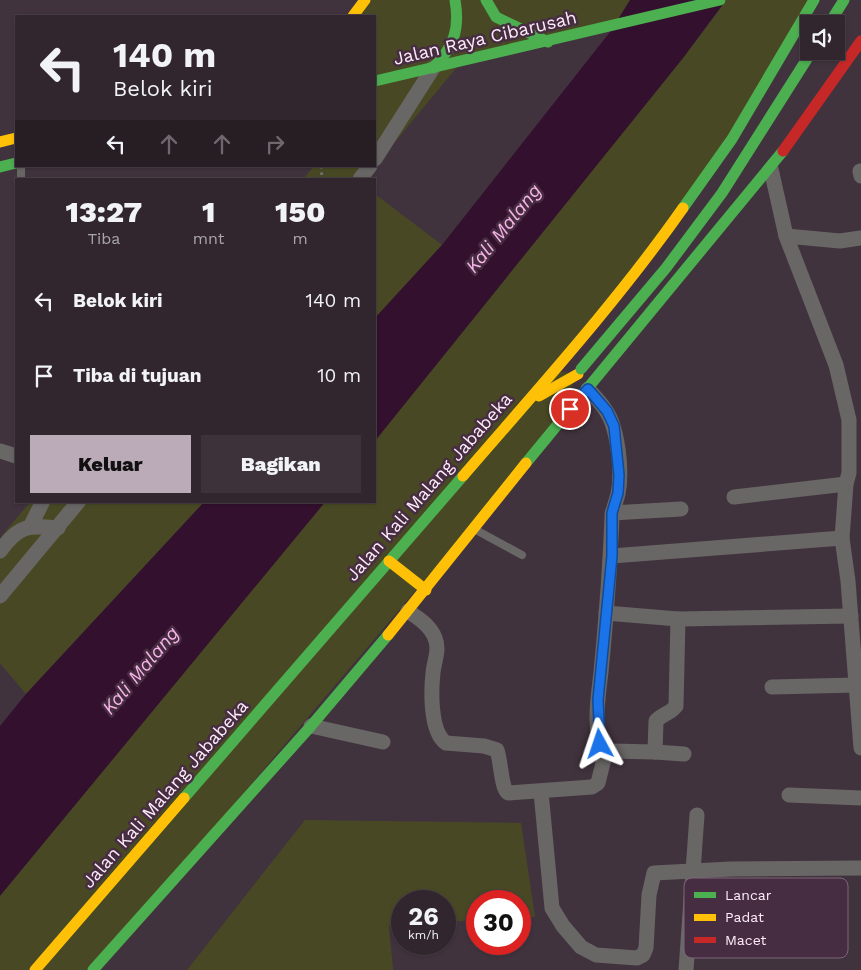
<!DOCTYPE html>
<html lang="id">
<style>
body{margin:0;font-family:"Work Sans",sans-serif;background:#3d323a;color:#f1f3f6;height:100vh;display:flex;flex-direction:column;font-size:19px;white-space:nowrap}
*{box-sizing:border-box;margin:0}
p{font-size:16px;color:#a8a5aa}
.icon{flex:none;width:28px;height:28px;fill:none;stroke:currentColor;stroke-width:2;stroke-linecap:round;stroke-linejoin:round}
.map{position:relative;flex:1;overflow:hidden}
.sheet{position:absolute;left:15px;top:178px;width:361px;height:325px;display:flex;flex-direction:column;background:#31262e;border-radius:0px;box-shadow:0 1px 4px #0004,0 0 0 1px #4c434a}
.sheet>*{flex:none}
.guide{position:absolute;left:15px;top:15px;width:361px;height:152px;border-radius:0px;box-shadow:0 1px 4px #0004,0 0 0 1px #4c434a;background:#31262e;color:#f1f3f6;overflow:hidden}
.tools{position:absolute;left:800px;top:15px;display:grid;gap:10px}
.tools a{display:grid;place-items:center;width:45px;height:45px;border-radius:0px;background:#31262e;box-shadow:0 1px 4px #0004,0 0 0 1px #4c434a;font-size:25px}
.speed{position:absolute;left:391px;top:890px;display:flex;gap:10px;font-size:25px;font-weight:700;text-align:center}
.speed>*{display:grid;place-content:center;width:65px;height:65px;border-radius:50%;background:#31262e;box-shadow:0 1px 4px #0004,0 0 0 1px #4c434a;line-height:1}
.speed small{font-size:12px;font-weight:400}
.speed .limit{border:8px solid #d22;background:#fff;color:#111}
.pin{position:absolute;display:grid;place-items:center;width:42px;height:42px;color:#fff;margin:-21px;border:2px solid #fff;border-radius:50%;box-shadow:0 1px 5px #0007}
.me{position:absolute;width:55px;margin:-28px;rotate:355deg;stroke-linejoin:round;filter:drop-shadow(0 0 4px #0008)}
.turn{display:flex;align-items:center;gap:18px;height:105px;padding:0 15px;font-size:22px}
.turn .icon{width:65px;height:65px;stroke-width:2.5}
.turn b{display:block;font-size:35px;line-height:42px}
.lanes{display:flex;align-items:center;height:48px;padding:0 15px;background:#0003;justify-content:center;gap:25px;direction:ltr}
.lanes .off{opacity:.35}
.eta{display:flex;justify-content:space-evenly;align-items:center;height:85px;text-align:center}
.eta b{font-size:30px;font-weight:800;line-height:35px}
.action{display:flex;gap:10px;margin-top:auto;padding:10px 15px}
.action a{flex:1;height:58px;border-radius:0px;background:#bbabb8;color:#111;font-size:20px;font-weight:800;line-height:58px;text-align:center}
.action a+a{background:#3d323a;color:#f1f3f6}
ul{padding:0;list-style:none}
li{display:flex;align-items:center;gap:15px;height:75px;padding:0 15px}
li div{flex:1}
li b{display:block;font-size:19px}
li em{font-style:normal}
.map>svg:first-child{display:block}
</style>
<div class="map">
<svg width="861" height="970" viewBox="0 0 861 970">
<rect width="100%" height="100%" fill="#41333e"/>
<!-- green -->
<g fill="#484924">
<polygon points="365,0 814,0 732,139 553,371 578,374 547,436 93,970 0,970 0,893 325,501 375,501 375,439 683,58 726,1 462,61 375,166 375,16 353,16"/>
<polygon points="314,166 375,166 364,179 303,179"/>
<polygon points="375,194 442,245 375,318"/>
<polygon points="31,501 205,501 26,694 0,663 0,538"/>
<polygon points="305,820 521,823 535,917 520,918 520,901 478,901 477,920 445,922 445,901 402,901 402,925 389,926 393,970 187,970"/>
</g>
<!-- water -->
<g fill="#33102d">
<polygon points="630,0 726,0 683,58 375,441 375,318 442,245 610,32"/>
<polygon points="205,501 326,501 0,896 0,726 26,694"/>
</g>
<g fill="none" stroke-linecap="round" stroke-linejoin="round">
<!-- path -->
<polyline stroke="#736f70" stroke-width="3" stroke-dasharray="2.5 4" stroke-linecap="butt" points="321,166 322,179"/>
<!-- lane -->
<g stroke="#696765" stroke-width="8">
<polyline points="21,166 21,179"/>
<polyline points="476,530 522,555"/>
</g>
<!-- street -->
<g stroke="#696765" stroke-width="15">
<polyline points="375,159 433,68"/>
<polyline points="771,169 786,236 836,365 849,420 849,473 846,484 842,538 848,581 861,748"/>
<polyline points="860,171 861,176"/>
<polyline points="360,179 370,166"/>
<polyline points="786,236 840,241 861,238"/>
<path d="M588,389C598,400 609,411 613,426C619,445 622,475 618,494C616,502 613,509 612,516C610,569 606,620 601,672C598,699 592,730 605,755"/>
<polyline points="0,451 16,456"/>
<polyline points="734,497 846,484"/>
<polyline points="612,513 681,509"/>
<polyline points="31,525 43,501"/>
<path d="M0,551C19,525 28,525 58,528"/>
<polyline points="612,556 842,538"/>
<polyline points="0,596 79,501"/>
<path d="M408,611C418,618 430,625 435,638C440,650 434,661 433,673C431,691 430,732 446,743L484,746L497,750C501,761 501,788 508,793L592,787L598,783L605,755L611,751L655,752L656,721C662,714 670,714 676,706L678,619"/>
<polyline points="606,613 678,619 851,616"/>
<polyline points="772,687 857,685"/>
<polyline points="311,726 383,742"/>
<polyline points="655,752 684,754"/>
<polyline points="541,792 552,908 563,926 581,947 596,955 637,958 643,955 646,948 649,895 654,873 731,869 861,868"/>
<polyline points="789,795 861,798"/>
<polyline points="686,970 697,815"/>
</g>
<!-- fast -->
<g stroke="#4caf50" stroke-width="11">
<polyline points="486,0 496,17 548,42"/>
<polyline points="829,24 844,0"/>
<path d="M433,68C454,47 460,29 455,0"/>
<polyline points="375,81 720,0"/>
<polyline points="0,167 16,163"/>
<polyline points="683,208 732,139 814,0"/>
<polyline points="526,463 783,151"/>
<polyline points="184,798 463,476"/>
<polyline points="93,970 311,726 388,635"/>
</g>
<!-- slow -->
<g stroke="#ffc107" stroke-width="11">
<polyline points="353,16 365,0"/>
<polyline points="0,142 16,138"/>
<polyline points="539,396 578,374"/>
<path d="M463,476C538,389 617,302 683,208"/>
<polyline points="389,561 426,590"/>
<polyline points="388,635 526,463"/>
<polyline points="35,970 184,798"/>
</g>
<!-- jam -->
<polyline stroke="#c62828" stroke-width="11" points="783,151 861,41"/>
<!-- fast-bridge -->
<polyline stroke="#4caf50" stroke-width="11" points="581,369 666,268 722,193 812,51"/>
</g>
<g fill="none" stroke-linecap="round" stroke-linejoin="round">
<defs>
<polyline id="route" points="570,409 588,389 607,411 614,426 619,475 618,493 612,513 612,556 598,700 600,744"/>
</defs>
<!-- route casing -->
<use href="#route" stroke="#114b97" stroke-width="12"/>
<!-- route -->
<use href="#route" stroke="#1a73e8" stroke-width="9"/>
</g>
<g text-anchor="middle" stroke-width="5" stroke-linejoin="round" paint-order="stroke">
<!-- street labels -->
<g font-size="18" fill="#fdecf9" stroke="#472d42">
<text transform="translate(485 38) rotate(-13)" y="6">Jalan Raya Cibarusah</text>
<text transform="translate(429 487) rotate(-49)" y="6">Jalan Kali Malang Jababeka</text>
<text transform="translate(165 794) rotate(-49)" y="6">Jalan Kali Malang Jababeka</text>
</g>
<!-- water labels -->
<g font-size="19" font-style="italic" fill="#f9b5e9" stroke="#472d42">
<text transform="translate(503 228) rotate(-51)" y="7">Kali Malang</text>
<text transform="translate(140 670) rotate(-50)" y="7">Kali Malang</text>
</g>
</g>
<!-- legend -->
<rect x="684" y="878" width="164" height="80" rx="8" fill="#472d42" stroke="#7e6679" stroke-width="1"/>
<rect x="694" y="892" width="22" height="6" fill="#4caf50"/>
<rect x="694" y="914" width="22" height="7" fill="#ffc107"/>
<rect x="694" y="937" width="22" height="6" fill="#c62828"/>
<g font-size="14" fill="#fdecf9">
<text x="725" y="900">Lancar</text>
<text x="725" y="922">Padat</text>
<text x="725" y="945">Macet</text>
</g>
</svg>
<div class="tools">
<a><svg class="icon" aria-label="sound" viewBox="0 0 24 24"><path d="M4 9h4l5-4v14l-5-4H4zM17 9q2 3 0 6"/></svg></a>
</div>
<div class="speed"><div>26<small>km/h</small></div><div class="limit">30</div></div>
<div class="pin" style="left:570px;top:409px;background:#d93025"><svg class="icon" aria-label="arrive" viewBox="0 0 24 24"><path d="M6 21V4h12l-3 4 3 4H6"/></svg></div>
<svg class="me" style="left:600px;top:744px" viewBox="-20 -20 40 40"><path d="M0-17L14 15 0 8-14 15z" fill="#1a73e8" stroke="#fff" stroke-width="4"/></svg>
<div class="guide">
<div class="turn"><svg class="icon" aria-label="left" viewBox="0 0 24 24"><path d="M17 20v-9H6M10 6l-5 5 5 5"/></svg><div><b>140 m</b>Belok kiri</div></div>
<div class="lanes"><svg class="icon" aria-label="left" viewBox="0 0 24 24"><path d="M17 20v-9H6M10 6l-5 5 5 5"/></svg><svg class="icon off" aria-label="ahead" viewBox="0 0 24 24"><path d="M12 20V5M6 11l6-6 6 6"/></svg><svg class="icon off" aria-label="ahead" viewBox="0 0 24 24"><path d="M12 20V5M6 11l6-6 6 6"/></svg><svg class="icon off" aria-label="right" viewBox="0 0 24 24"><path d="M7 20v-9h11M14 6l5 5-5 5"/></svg></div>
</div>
<section class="sheet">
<div class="eta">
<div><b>13:27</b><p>Tiba</p></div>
<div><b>1</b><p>mnt</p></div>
<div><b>150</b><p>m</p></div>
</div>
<ul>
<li><svg class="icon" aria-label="left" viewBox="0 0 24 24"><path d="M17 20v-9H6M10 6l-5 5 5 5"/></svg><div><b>Belok kiri</b></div><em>140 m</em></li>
<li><svg class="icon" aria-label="arrive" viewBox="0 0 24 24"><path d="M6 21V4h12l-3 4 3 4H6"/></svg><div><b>Tiba di tujuan</b></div><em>10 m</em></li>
</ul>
<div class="action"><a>Keluar</a><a>Bagikan</a></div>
</section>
</div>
